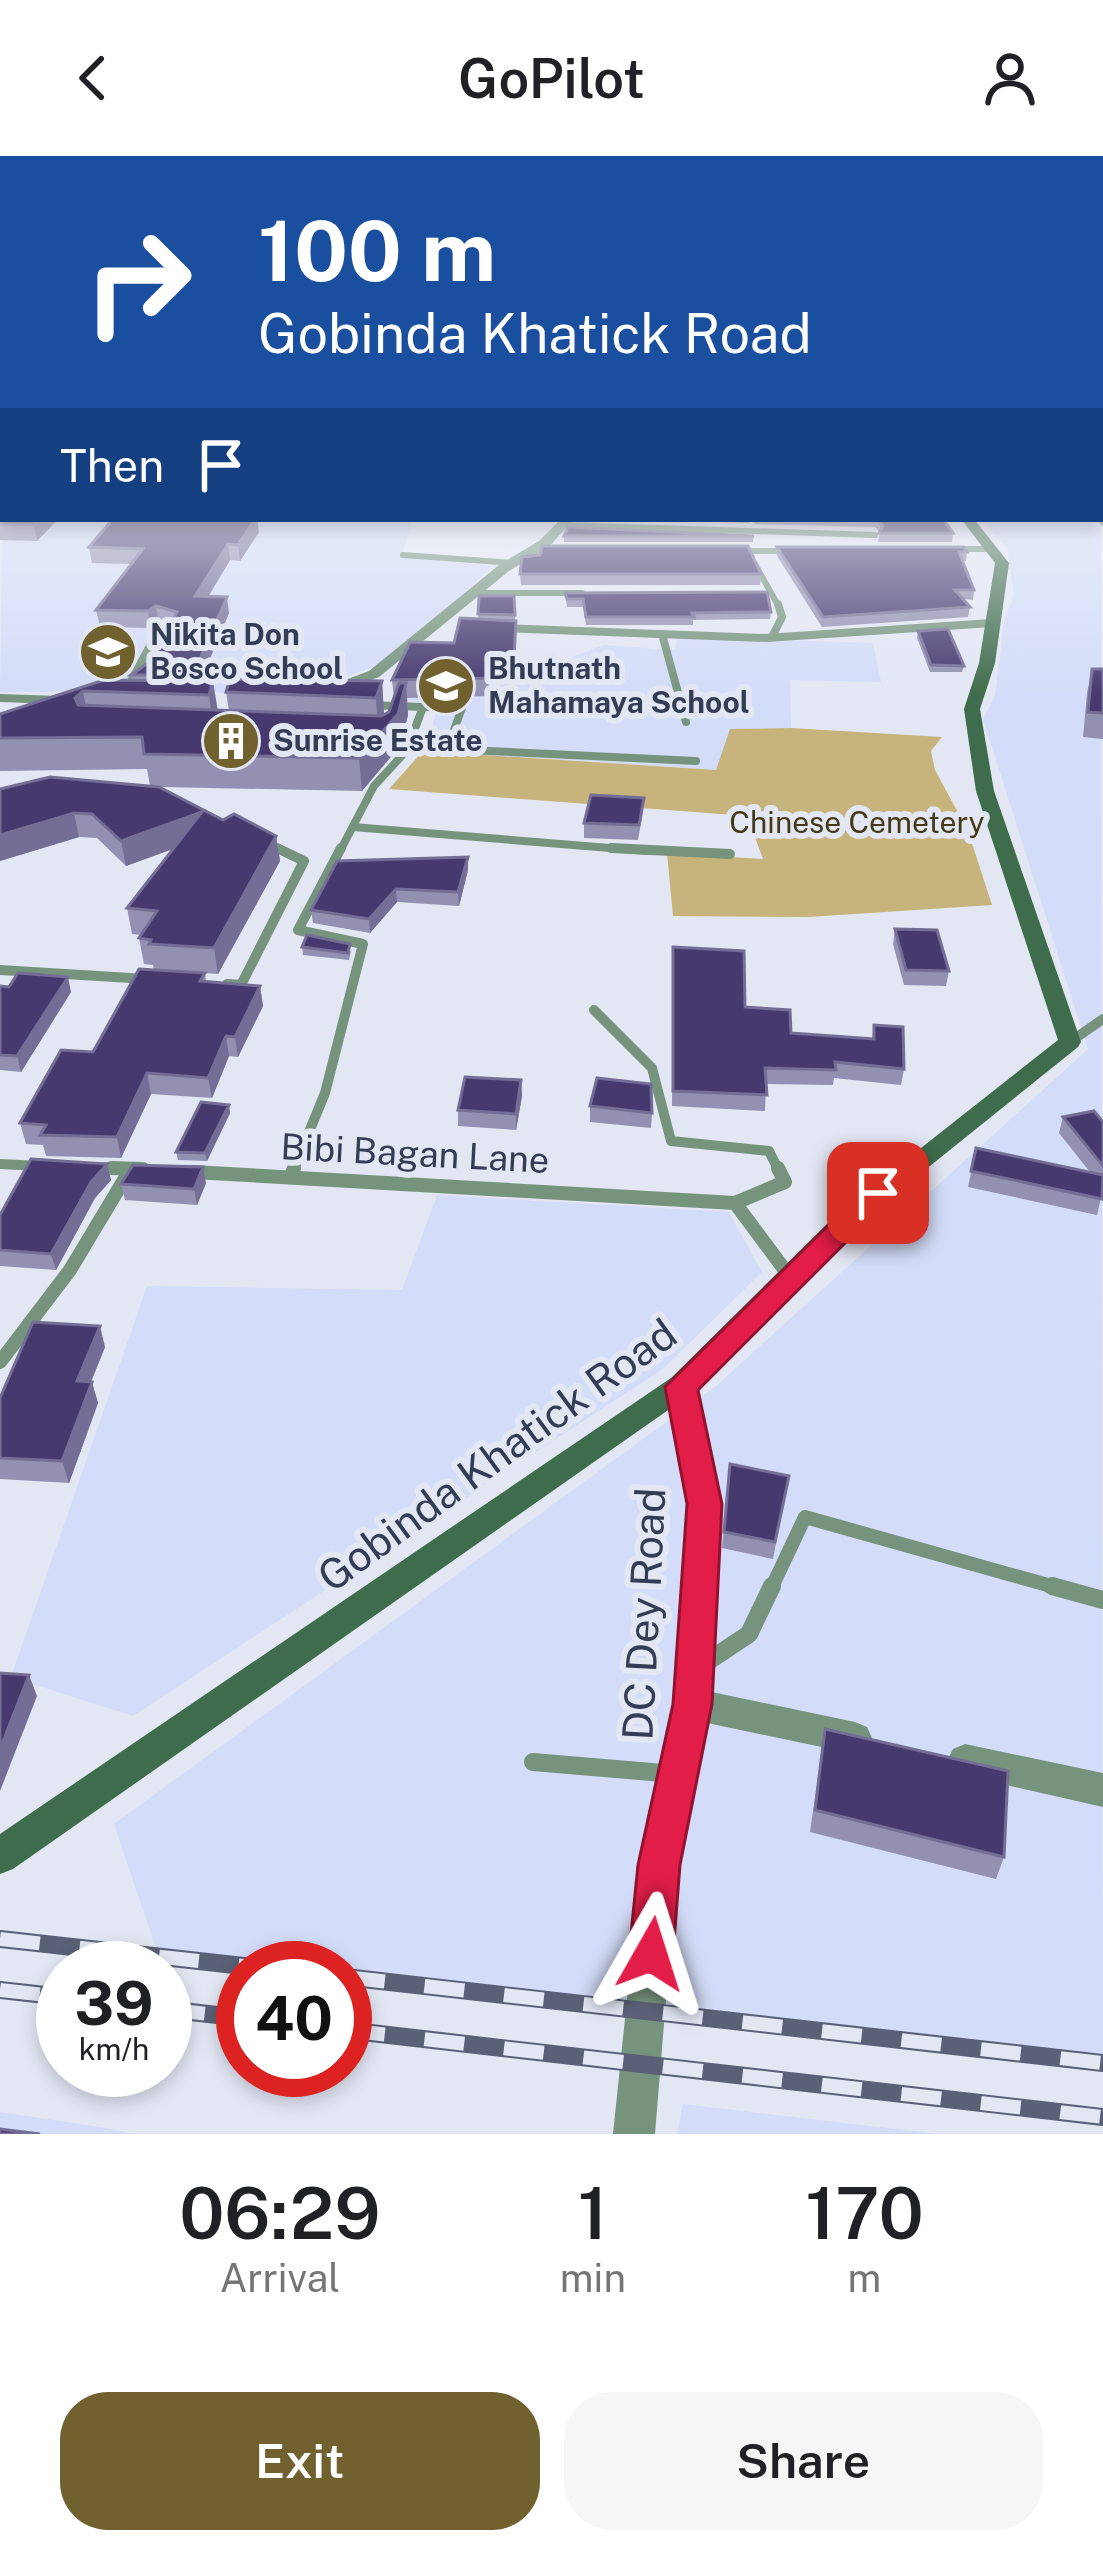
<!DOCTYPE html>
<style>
body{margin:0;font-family:"Public Sans",sans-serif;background:#f6f6f6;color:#202124;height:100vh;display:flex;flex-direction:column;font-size:45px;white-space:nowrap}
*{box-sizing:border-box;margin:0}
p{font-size:39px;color:#757577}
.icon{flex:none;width:66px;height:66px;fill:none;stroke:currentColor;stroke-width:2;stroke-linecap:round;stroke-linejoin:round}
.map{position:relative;height:1978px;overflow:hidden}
.sheet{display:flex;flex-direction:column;background:#fff;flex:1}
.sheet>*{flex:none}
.guide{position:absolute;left:0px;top:0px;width:1104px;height:366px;box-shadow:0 6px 18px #0003;background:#1a4fa0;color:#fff;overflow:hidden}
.speed{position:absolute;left:36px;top:1785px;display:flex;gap:24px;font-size:60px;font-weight:700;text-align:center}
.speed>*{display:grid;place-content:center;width:156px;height:156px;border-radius:50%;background:#fff;box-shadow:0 6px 18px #0003;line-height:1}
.speed small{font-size:30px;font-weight:400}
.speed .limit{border:18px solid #d22;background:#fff;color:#111}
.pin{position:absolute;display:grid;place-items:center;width:102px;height:102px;color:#fff;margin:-51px;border-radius:24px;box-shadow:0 6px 18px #0006}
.me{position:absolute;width:132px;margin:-66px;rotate:6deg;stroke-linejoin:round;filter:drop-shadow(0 0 9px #0008)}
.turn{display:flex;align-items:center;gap:42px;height:252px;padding:0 60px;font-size:54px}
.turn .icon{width:156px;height:156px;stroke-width:2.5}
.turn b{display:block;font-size:84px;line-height:102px}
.then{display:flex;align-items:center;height:114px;padding:0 60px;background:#0003;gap:24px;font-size:45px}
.eta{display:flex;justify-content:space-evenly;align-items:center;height:204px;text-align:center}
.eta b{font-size:72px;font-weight:600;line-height:84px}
.cta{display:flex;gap:24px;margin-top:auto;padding:24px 60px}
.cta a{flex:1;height:138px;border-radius:48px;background:#71612e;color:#fff;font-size:48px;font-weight:600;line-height:138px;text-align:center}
.cta a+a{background:#f6f6f6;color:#202124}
header{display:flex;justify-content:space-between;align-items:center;height:156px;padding:0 60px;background:#fff;font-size:54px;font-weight:600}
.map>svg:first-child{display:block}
</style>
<header><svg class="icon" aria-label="back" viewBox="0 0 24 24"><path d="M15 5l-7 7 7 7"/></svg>GoPilot<svg class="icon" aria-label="person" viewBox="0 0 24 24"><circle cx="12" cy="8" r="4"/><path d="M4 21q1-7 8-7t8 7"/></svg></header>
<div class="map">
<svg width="1103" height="1978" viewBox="0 0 1103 1978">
<rect width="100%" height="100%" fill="#e3e7f4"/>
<!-- built -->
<g fill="#d3dcf8">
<polygon points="1101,316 1103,1915 345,1826 345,1812 243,1814 160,1804 114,1668 716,1230 1088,893 983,563 995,540 1004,465 1014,439 1007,392 980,363 1101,363"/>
<polygon points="3,326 3,363 412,363 401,401 492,410 437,464 431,464 380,509 287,542 201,535 0,536"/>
<polygon points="677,481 873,487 881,526 790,524 791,572 731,573 717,614 423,595 440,547 392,544 411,504 561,505 604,489 675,494"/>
<polygon points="437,1039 729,1056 762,1116 664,1212 133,1560 11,1521 147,1130 402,1134"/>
<polygon points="683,1948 938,1978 677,1978"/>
<polygon points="0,1956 100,1971 134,1978 0,1978"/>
</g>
<!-- green -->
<polygon fill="#c7b47c" points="791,572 942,581 931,595 935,614 968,675 992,749 808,761 673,760 667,697 763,703 747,660 389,633 423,595 716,614 730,573"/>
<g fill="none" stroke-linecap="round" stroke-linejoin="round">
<!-- service-far4 -->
<g stroke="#76947d" stroke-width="6">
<polyline points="1099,363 1103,367"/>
<polyline points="564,369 875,379"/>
<polyline points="952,393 993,393"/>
<polyline points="736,395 794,395"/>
<polyline points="403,399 513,407"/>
<polyline points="755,408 779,451"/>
<polyline points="475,437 582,437"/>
</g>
<!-- service-far3 -->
<g stroke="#76947d" stroke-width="8">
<polyline points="502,472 766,482 992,467"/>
<polyline points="662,478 686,566"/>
<polyline points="773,479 782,461 778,448"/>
<polyline points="129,529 158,475"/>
<polyline points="0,542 59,544"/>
<polyline points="408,592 447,593 462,552 423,551"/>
<polyline points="447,593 696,605"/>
<polyline points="353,671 647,695"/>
<polyline points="266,687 284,695"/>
<polyline points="340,695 374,630 407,594 423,551 368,549"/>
</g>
<!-- service-far2 -->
<g stroke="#76947d" stroke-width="10">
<polyline points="611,692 730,698"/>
<polyline points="0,814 147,823"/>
<polyline points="227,828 241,829 304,705 277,692"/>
<polyline points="594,854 652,912 671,985 769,995 779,1015"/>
<polyline points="1070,886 1103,863"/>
<polyline points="0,1008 41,1010"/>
<polyline points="91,1011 143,1013"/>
<polyline points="293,1015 325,937 363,788 298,774 341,692"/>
</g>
<!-- service-far1 -->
<g stroke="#76947d" stroke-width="14">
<polyline points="111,1012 143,1013"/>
<polyline points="193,1016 735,1047 790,1121"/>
<polyline points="291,1020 294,1012"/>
<polyline points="735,1047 785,1026 778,1012"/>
<polyline points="0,1206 70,1114 127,1019"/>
<polyline points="771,1433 805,1361 1062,1433"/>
</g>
<!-- service -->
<g stroke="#76947d" stroke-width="18">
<polyline points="1052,1430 1103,1444"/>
<polyline points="701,1510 749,1478 772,1430"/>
<polyline points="533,1606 675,1618"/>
</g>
<!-- minor -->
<g fill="#76947d" fill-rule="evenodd">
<rect x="0" y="304" width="3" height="8"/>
<polygon points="693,1532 855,1566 867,1571 872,1582 867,1593 855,1598 693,1564 681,1559 676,1548 681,1537"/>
<polygon points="965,1588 1103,1617 1103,1651 953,1617 947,1605 953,1593"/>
</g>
<!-- tertiary -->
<g fill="#76947d" fill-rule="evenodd">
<polygon points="561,363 574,363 549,391 509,415 379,521 336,538 324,538 324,532 369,515 499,409 539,385"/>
<polygon points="681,1219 691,1222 695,1230 720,1348 710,1548 677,1709 655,1978 613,1978 641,1709 676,1548 690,1348 667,1230 671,1222"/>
</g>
<!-- secondary -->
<g fill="#3f6c4c" fill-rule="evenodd">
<rect x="1101" y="307" width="2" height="8"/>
<polygon points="961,363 974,363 1009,407 995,507 980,553 994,635 1081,886 1078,891 854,1071 691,1238 13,1713 0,1718 0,1678 671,1222 836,1059 1058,884 976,635 964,553 979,507 995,407"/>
</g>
<defs>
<g id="rail">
<polyline points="0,1783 262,1812"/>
<polyline points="345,1821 1103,1907"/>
<polyline points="0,1834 63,1841"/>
<polyline points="165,1853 243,1862"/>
<polyline points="345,1874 1103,1961"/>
</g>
</defs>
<!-- rail casing -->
<use href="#rail" stroke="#5a6076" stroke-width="18"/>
<!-- rail -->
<use href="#rail" stroke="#e3e7f4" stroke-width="14" stroke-dasharray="40" stroke-linecap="butt"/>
</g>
<!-- wall -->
<g fill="#9490b1">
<polygon points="58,363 37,385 0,384 0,387 0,364"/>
<polygon points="640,363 749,363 749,367"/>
<polygon points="752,363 943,363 953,377 952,386 878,386 880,376 875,371 755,368"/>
<polygon points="259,376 240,405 230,404 208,441 229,457 201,525 217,554 229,555 226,536 382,525 384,559 389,556 394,542 392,524 454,487 478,463 479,440 514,440 516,482 514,519 495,520 491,540 407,542 408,559 400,590 362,635 161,631 223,664 276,680 280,705 218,818 154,814 153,809 144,808 139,782 141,779 132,778 127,752 174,692 126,710 97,682 79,681 0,705 0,633 150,630 147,613 0,615 0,558 104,524 132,524 131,519 149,506 169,470 159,467 150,472 100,471 96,454 131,408 92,407 89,391"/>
<polygon points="564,380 754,380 753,386 564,386"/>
<polygon points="777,391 967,396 966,405 962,405 974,434 973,444 963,443 970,451 968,461 822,471 777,400"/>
<polygon points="520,418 761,418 760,429 521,429"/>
<polygon points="565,437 771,456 770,463 693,464 693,469 586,469 583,451 567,451"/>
<polygon points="918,475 964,510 962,516 930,516 917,482"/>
<polygon points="1092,513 1103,513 1103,583 1083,581 1087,537"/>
<polygon points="643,656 638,684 584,682 584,667"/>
<polygon points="468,714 459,750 397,746 370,777 313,767 311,754"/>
<polygon points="895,773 949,815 946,830 904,829 893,788"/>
<polygon points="302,791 351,795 349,804 303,799"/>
<polygon points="673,806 791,877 872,883 874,869 904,913 901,929 834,922 833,929 766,928 765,955 672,950"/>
<polygon points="205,817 206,826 260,830 263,850 238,901 229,900 212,942 151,938 121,1002 46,1000 43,989 26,988 20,967 93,896"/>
<polygon points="0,830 71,836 21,916 0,914"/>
<polygon points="521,924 522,940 516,974 458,970 458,954"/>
<polygon points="229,949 230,957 207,1005 178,1004 176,996"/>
<polygon points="590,950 652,957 651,972 590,966"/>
<polygon points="1063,961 1103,966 1103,1033 1097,1059 968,1031 976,992 1090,1016 1059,977"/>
<polygon points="107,1008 111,1024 95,1042 56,1114 0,1110 0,1059"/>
<polygon points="206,1027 197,1049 125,1044 121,1028"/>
<polygon points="105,1191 91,1225 98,1247 69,1327 0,1323 0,1242"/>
<polygon points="730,1308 789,1320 773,1403 722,1392"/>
<polygon points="825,1573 1004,1701 996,1723 810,1676"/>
</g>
<!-- shaded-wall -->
<g fill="#746d96">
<polygon points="3,271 3,290 0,295 0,276"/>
<polygon points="39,363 58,363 37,385 34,368"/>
<polygon points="255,363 257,363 259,376 240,405 238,389"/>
<polygon points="228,388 230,404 198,457 195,440"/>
<polygon points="227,441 229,457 195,537 193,519"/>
<polygon points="156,450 159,467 150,472 148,455"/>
<polygon points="495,503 495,520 491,540 491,522"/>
<polygon points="213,525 218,556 213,570 209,539"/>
<polygon points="382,525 384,558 378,576 376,542"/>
<polygon points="406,527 408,559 400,590 362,635 359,602"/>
<polygon points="83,535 89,567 82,574 75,542"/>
<polygon points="202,656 206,681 126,710 121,685"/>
<polygon points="74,657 79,681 0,705 0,679"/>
<polygon points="276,680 280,705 218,818 214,792"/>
<polygon points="468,701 468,714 459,750 458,736"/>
<polygon points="396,733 397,746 370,777 369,763"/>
<polygon points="68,821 71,836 21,916 17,900"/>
<polygon points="260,830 263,850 238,901 235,881"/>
<polygon points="226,880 229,900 212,942 208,922"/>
<polygon points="147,917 151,938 121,1002 117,981"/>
<polygon points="521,924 522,940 516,974 516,958"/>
<polygon points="229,949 230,957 207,1005 205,997"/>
<polygon points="107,1008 111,1024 95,1042 56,1114 51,1098 91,1026"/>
<polygon points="203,1011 206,1027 197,1049 194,1033"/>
<polygon points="100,1170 105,1191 83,1246 77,1225"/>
<polygon points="92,1226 98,1247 69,1327 62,1305"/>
<polygon points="29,1519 37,1540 0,1635 0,1593"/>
</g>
<!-- building -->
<g fill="#45396e" stroke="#746d96" stroke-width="3">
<polygon points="3,361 3,363 39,363 34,368 0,368"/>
<polygon points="113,363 255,363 238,389 228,388 195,440 227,441 193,519 131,519 149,506 177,456 156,450 148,455 96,454 143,393 89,391"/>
<polygon points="857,363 943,363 953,377 879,377 883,370 876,364"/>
<polygon points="568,371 754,380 564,380"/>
<polygon points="542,390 748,390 761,418 520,418 522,401 540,399"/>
<polygon points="777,391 964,391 967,396 959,396 974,434 955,434 970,451 823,461"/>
<polygon points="767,436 771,456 692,457 694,461 586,461 583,443 567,443 565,437"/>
<polygon points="479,440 514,440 515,459 478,458"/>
<polygon points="460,462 516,465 514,501 495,503 491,522 392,524 410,486 454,487"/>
<polygon points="948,473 964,510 931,509 918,475"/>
<polygon points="1092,513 1103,513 1103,557 1088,556"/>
<polygon points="230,523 382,525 376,542 226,536"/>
<polygon points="104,524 213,525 209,539 83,535 75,542 78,549 381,560 389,556 399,527 406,527 398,558 359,602 144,598 142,581 0,582 0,558"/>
<polygon points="50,621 159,631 223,664 234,658 276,680 214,792 149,788 151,784 139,782 157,755 127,752 202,656 121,685 92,658 74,657 0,679 0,633"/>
<polygon points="591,639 644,642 639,669 584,667"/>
<polygon points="468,701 458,736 396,733 369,763 311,754 337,705"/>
<polygon points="895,773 937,774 949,815 906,814"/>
<polygon points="307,779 350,788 348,797 302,791"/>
<polygon points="673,791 744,795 745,851 790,854 791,877 874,883 874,869 903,871 904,913 835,906 836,914 765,912 767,939 673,935"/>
<polygon points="139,813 205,817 200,825 260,830 235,881 226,880 208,922 147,917 117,981 40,979 46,969 20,967 61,894 93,896"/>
<polygon points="18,817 68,821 17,900 0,899 0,830 9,831"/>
<polygon points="465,921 521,924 516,958 458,954"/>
<polygon points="597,922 651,928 652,957 590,950"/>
<polygon points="201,946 229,949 205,997 176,996"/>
<polygon points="1094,955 1103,966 1103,1010 1063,961"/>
<polygon points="976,992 1103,1019 1102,1043 971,1015"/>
<polygon points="31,1003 107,1008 91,1026 51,1098 0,1094 0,1059"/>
<polygon points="133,1009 203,1011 194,1033 121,1028"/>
<polygon points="33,1166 100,1170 77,1225 92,1226 62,1305 0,1302 0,1242"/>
<polygon points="730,1308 789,1320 775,1386 724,1376"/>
<polygon points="0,1517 29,1519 0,1593"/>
<polygon points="825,1573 1008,1615 1004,1701 815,1654"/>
<polygon points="0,1973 40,1978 0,1978"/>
</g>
<!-- sky -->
<linearGradient id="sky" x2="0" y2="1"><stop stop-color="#73c1e9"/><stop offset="0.49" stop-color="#f2f4fa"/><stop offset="1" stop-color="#f2f4fa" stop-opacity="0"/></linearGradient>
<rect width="1103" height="540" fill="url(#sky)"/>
<!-- route -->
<polygon fill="#e11d48" stroke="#92132f" stroke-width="3" points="878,1028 892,1037 888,1044 698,1234 722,1348 712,1548 680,1709 673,1798 666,1814 651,1820 635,1814 629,1798 638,1709 673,1548 687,1348 665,1231 868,1030"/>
<!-- icons -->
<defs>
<symbol id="school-disc" viewBox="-11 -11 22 22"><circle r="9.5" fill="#71612e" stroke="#e3e7f4"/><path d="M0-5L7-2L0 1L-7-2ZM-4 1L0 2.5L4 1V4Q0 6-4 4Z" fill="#fff"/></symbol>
<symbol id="building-disc" viewBox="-11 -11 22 22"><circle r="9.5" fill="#71612e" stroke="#e3e7f4"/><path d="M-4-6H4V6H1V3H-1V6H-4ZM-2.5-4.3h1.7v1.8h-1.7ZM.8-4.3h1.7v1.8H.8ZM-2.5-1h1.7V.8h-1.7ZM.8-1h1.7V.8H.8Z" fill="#fff"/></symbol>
</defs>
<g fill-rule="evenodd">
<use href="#school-disc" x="75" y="463" width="66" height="66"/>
<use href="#school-disc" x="413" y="497" width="66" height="66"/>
<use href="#building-disc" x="198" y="552" width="66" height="66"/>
</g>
<g text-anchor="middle" stroke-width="12" stroke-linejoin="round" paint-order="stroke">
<!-- far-poi labels -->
<g font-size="30" font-weight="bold" fill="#353c55" stroke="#e3e7f4" text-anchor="start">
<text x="150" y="489">Nikita Don<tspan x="150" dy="34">Bosco School</tspan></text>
<text x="488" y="523">Bhutnath<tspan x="488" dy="34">Mahamaya School</tspan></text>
<text x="273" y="595">Sunrise Estate</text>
</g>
<!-- far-park labels -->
<g font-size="30" fill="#453a16" stroke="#e3e7f4">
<text x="857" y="677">Chinese Cemetery</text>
</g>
<!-- street labels -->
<g font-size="36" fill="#353c55" stroke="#e3e7f4">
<text transform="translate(415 997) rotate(3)" y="13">Bibi Bagan Lane</text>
</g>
<!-- near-street labels -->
<g font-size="42" fill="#353c55" stroke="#e3e7f4">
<text transform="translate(497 1299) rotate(-36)" y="15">Gobinda Khatick Road</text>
<text transform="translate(644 1458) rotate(-87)" y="15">DC Dey Road</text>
</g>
</g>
</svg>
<div class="speed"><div>39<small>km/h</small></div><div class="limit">40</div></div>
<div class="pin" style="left:878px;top:1037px;background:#d93025"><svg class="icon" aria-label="arrive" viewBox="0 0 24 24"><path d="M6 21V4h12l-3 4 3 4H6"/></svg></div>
<svg class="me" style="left:651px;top:1798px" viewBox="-20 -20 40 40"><path d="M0-17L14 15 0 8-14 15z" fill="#e11d48" stroke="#fff" stroke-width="4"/></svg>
<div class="guide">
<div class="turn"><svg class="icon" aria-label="right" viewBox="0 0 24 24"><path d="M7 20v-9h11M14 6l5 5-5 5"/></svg><div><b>100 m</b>Gobinda Khatick Road</div></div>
<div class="then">Then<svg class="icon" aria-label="arrive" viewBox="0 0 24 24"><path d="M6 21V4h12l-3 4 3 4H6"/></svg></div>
</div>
</div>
<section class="sheet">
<div class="eta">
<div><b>06:29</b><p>Arrival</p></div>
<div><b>1</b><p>min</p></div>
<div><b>170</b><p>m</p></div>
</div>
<div class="cta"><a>Exit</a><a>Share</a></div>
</section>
